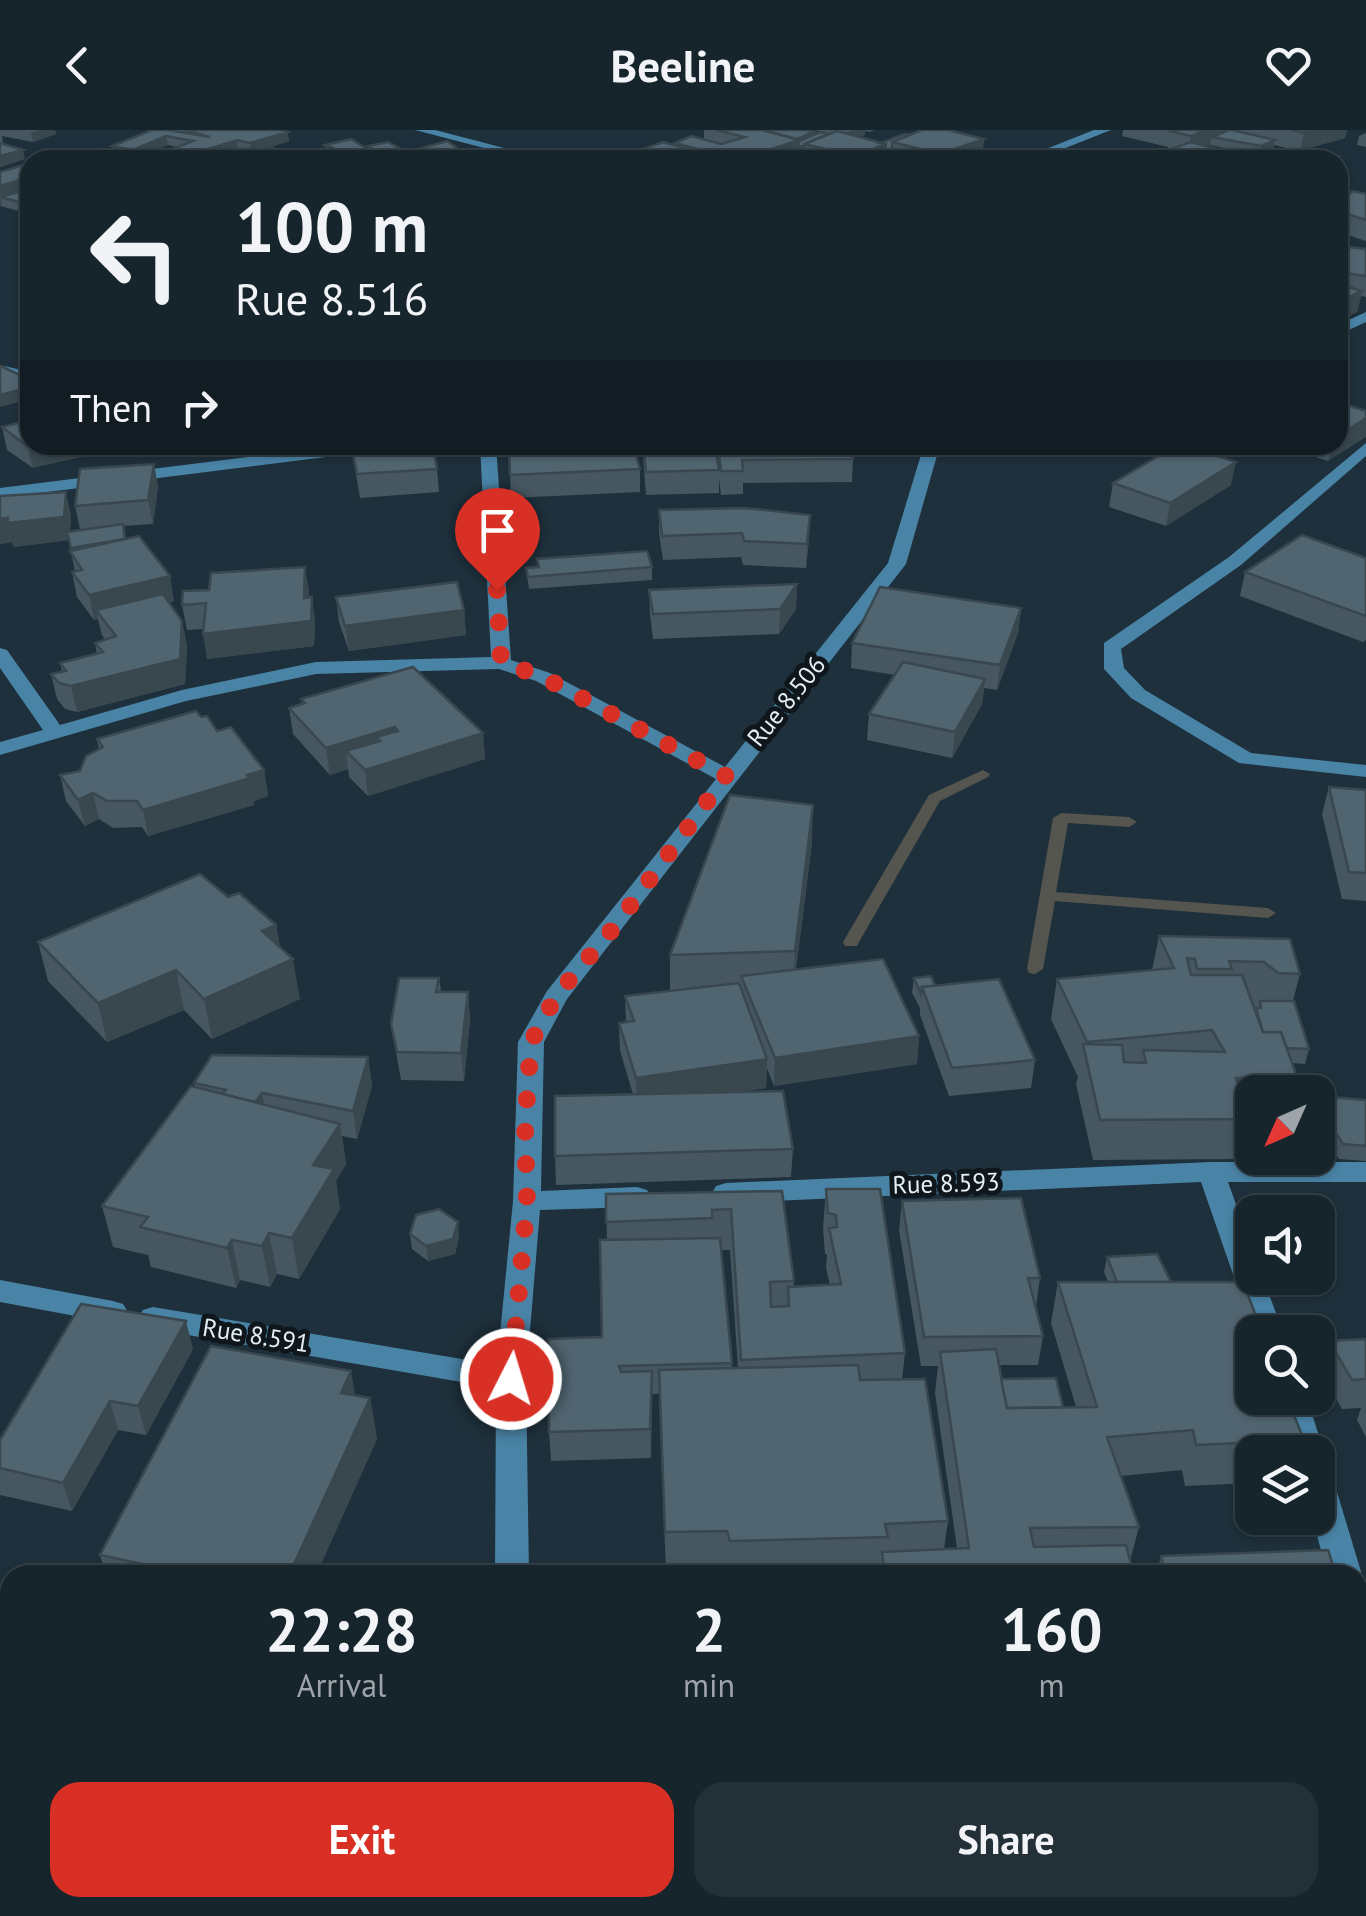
<!DOCTYPE html>
<style>
body{margin:0;font-family:"PT Sans",sans-serif;background:#233038;color:#f1f3f6;height:100vh;display:flex;flex-direction:column;font-size:38px;white-space:nowrap}
*{box-sizing:border-box;margin:0}
p{font-size:32px;color:#9ea4a9}
.icon{flex:none;width:55px;height:55px;fill:none;stroke:currentColor;stroke-width:2;stroke-linecap:round;stroke-linejoin:round}
.map{position:relative;flex:1;overflow:hidden}
.side{position:absolute;left:0px;top:1435px;width:1368px;height:352px;display:flex;flex-direction:column;background:#16242c;border-radius:30px 30px 0 0;box-shadow:0 2px 8px #0004,0 0 0 2px #354148}
.side>*{flex:none}
.top-card{position:absolute;left:20px;top:20px;width:1328px;height:305px;border-radius:30px;box-shadow:0 2px 8px #0004,0 0 0 2px #354148;background:#16242c;color:#f1f3f6;overflow:hidden}
.needle{width:65px;rotate:225deg}
.buttons{position:absolute;left:1235px;top:945px;display:grid;gap:20px}
.buttons a{display:grid;place-items:center;width:100px;height:100px;border-radius:20px;background:#16242c;box-shadow:0 2px 8px #0004,0 0 0 2px #354148;font-size:50px}
.pin{position:absolute;display:grid;place-items:center;width:85px;height:85px;color:#fff;margin:-102px -42px;border-radius:50% 50% 50% 0;rotate:-45deg;box-shadow:0 0 10px #0007}
.pin .icon{rotate:45deg}
.me{position:absolute;width:110px;margin:-55px;rotate:5deg;stroke-linejoin:round;filter:drop-shadow(0 0 8px #0008)}
.turn{display:flex;align-items:center;gap:35px;height:210px;padding:0 50px;font-size:45px}
.turn .icon{width:130px;height:130px;stroke-width:2.5}
.turn b{display:block;font-size:70px;line-height:85px}
.then{display:flex;align-items:center;height:95px;padding:0 50px;background:#0003;gap:20px;font-size:38px}
.eta{display:flex;justify-content:space-evenly;align-items:center;height:170px;text-align:center}
.eta b{font-size:60px;font-weight:800;line-height:70px}
.cta{display:flex;gap:20px;margin-top:auto;padding:20px 50px}
.cta a{flex:1;height:115px;border-radius:30px;background:#d93025;color:#fff;font-size:40px;font-weight:800;line-height:115px;text-align:center}
.cta a+a{background:#233038;color:#f1f3f6}
header{display:flex;justify-content:space-between;align-items:center;height:130px;padding:0 50px;background:#16242c;font-size:45px;font-weight:800}
.map>svg:first-child{display:block}
</style>
<header><svg class="icon" aria-label="back" viewBox="0 0 24 24"><path d="M15 5l-7 7 7 7"/></svg>Beeline<svg class="icon" aria-label="heart" viewBox="0 0 24 24"><path d="M12 20l-8-8c-3-5 5-10 8-4 3-6 11-1 8 4z"/></svg></header>
<div class="map">
<svg width="1366" height="1786" viewBox="0 0 1366 1786">
<rect width="100%" height="100%" fill="#1e303b"/>
<g fill="none" stroke-linecap="round" stroke-linejoin="round">
<!-- stream -->
<g fill="#55554f" fill-rule="evenodd">
<polygon points="983,640 990,644 988,647 940,671 859,812 857,816 845,816 843,812 929,665"/>
<polygon points="1061,683 1129,687 1137,692 1129,697 1068,693 1056,762 1268,778 1276,783 1268,788 1055,771 1043,839 1035,844 1029,843 1027,839 1053,688"/>
</g>
<!-- minor -->
<g fill="#4983a6" fill-rule="evenodd">
<polygon points="415,0 435,0 551,30 530,30"/>
<polygon points="1094,0 1111,0 1035,30 1018,30"/>
<polygon points="1366,182 1366,192 1338,205 1338,195"/>
<polygon points="0,235 30,242 30,252 0,245"/>
<polygon points="1366,313 1366,326 1241,435 1121,519 1124,538 1145,560 1251,623 1366,635 1366,647 1239,633 1131,568 1104,539 1104,513 1229,427"/>
<polygon points="343,315 390,315 382,320 0,368 0,358"/>
<polygon points="480,315 496,315 511,530 550,543 725,637 888,433 924,315 940,315 906,434 567,869 544,912 541,1061 637,1057 647,1060 651,1067 647,1074 637,1077 540,1080 526,1249 529,1445 495,1445 496,1258 153,1199 143,1196 138,1188 143,1180 153,1177 497,1235 513,1071 518,912 547,861 716,649 536,551 499,539 316,544 186,571 0,625 0,612 43,600 0,538 0,518 7,520 60,595 182,560 316,532 491,527"/>
<polygon points="1211,1032 1366,1032 1366,1052 1228,1052 1252,1119 1252,1148 1263,1148 1283,1202 1253,1202 1201,1052 726,1073 716,1070 712,1063 716,1056 726,1053"/>
<polygon points="0,1150 113,1171 123,1174 128,1182 123,1190 113,1193 0,1172"/>
<polygon points="1277,1268 1307,1268 1324,1322 1319,1331 1318,1322 1293,1322"/>
<polygon points="1318,1339 1329,1343 1334,1352 1362,1445 1358,1454 1358,1445 1328,1445 1312,1388 1318,1388"/>
<polygon points="1358,1470 1366,1473 1366,1528 1358,1525"/>
<polygon points="426,1778 464,1778 462,1786 424,1786"/>
</g>
</g>
<!-- wall -->
<g fill="#465761" fill-rule="evenodd">
<polygon points="0,0 55,0 56,4 33,12 2,6 3,14 25,29 0,37"/>
<polygon points="151,0 281,0 289,11 268,18 272,28 266,30 212,30 243,21 238,20 205,30 166,30 165,22 177,17 168,15 134,29 128,28 128,30 41,30 113,21 112,16"/>
<polygon points="704,0 806,0 814,5 828,4 815,0 875,0 869,2 865,1 865,5 860,7 881,13 921,0 919,0 949,0 984,9 982,27 973,30 623,30 623,26 675,16 675,13 704,9"/>
<polygon points="1123,0 1347,0 1345,8 1298,21 1274,15 1273,19 1260,26 1210,15 1170,20 1167,19 1168,17 1122,6"/>
<polygon points="1366,3 1366,17 1357,15 1359,6"/>
<polygon points="325,15 368,19 368,16 404,21 404,23 460,20 461,27 464,30 312,30 311,22 326,19"/>
<polygon points="30,33 30,84 0,76 0,42"/>
<polygon points="1366,64 1366,111 1338,102 1338,72"/>
<polygon points="1338,116 1366,119 1366,167 1361,166 1357,182 1338,191"/>
<polygon points="1366,281 1328,331 1278,315 1338,315"/>
<polygon points="30,290 33,338 7,320 2,297"/>
<polygon points="509,315 640,339 640,362 511,368"/>
<polygon points="642,315 692,318 718,333 718,315 751,319 751,315 851,315 853,329 852,352 743,353 743,364 721,365 719,348 719,363 646,365"/>
<polygon points="1069,315 1137,315 1136,320"/>
<polygon points="352,320 437,339 439,362 360,368"/>
<polygon points="154,334 158,357 153,394 123,396 126,409 174,471 168,472 182,491 187,516 185,554 77,582 65,579 57,569 51,544 62,542 60,533 97,524 95,513 105,510 102,505 98,489 94,490 77,467 72,442 75,442 69,410 14,417 12,412 0,414 0,366 71,385 70,401 80,399 75,376"/>
<polygon points="1113,353 1231,355 1166,396 1109,377"/>
<polygon points="659,380 809,409 806,438 743,435 741,427 663,430 659,404"/>
<polygon points="1366,428 1366,510 1363,512 1240,466 1245,442"/>
<polygon points="537,429 652,437 652,450 529,459 526,438 537,437"/>
<polygon points="797,454 796,479 779,504 653,509 650,485 649,460"/>
<polygon points="309,461 308,467 315,491 314,516 207,529 204,499 187,500 182,475"/>
<polygon points="336,467 464,480 466,505 349,521 339,492"/>
<polygon points="1021,478 1018,503 997,560 984,558 982,574 952,628 867,610 869,584 895,545 851,538 852,513"/>
<polygon points="301,569 483,603 485,629 368,666 349,647 348,639 330,645 293,604 289,578 302,574"/>
<polygon points="201,587 264,640 268,666 254,671 254,675 148,706 142,697 113,698 99,689 85,696 66,671 60,645 80,641 99,619 97,609"/>
<polygon points="1329,657 1366,660 1366,771 1342,769 1322,684"/>
<polygon points="812,713 796,839 919,906 917,934 774,956 767,938 766,958 739,962 793,1019 791,1047 556,1055 555,1026 633,964 620,921 619,893 626,892 625,866 670,861 670,825"/>
<polygon points="228,767 276,795 280,818 300,869 212,909 184,880 107,912 48,851 38,812"/>
<polygon points="1159,806 1290,809 1300,844 1293,871 1309,919 1305,934 1292,933 1297,947 1293,962 1252,962 1252,988 1249,988 1239,1029 1093,1030 1076,954 1078,947 1051,889 1057,849 1152,840"/>
<polygon points="439,848 441,862 468,862 470,890 464,951 401,950 391,894"/>
<polygon points="914,848 935,856 1035,930 1031,958 949,966 920,885 920,878 912,863"/>
<polygon points="368,927 372,956 357,1009 342,1006 346,1034 336,1051 340,1079 299,1149 277,1144 270,1157 240,1150 236,1158 151,1137 148,1125 113,1117 102,1076 195,957 194,953"/>
<polygon points="1329,967 1366,970 1366,1031 1339,1029 1329,1014 1325,982"/>
<path d="M826,1059L905,1223L902,1250L948,1391L944,1419L957,1418L935,1263L938,1236H921L899,1100L902,1071L1040,1148L1036,1176L1043,1206L1038,1235H999L1001,1249L1063,1277H1076L1051,1193L1058,1152H1108L1104,1142L1107,1127L1171,1152L1304,1310L1300,1322H1252V1353L1185,1356L1182,1340L1121,1346L1139,1397L1130,1431L1134,1445H626L666,1441L659,1264H652L651,1328L551,1331L549,1302L602,1207L607,1110L606,1064L782,1061L794,1157L830,1155L826,1138L827,1124H825L823,1099ZM721,1120H730L738,1238L732,1239Z"/>
<polygon points="410,1104 459,1107 455,1124 428,1131 412,1119"/>
<polygon points="1366,1209 1366,1307 1357,1290 1361,1278 1342,1279 1320,1240 1329,1211"/>
<polygon points="193,1219 146,1305 118,1300 72,1381 0,1365 0,1310"/>
<polygon points="355,1266 370,1268 377,1309 316,1445 106,1445 100,1425"/>
<polygon points="1161,1426 1336,1445 1156,1445"/>
<polygon points="931,1778 1225,1778 1222,1786 932,1786"/>
</g>
<!-- shaded-wall -->
<g fill="#39474f">
<polygon points="39,0 55,0 56,4 33,12 31,3"/>
<polygon points="854,0 865,0 865,5 845,12 845,3"/>
<polygon points="1206,0 1234,0 1212,7 1210,15 1188,24 1191,6"/>
<polygon points="1314,0 1347,0 1345,8 1300,21 1304,3"/>
<polygon points="288,2 289,11 251,23 250,13"/>
<polygon points="814,2 814,11 799,16 799,28 793,30 739,30"/>
<polygon points="166,6 168,15 134,29 133,20"/>
<polygon points="984,9 982,27 973,30 940,30 940,24"/>
<polygon points="237,10 238,20 205,30 184,30 183,27"/>
<polygon points="1275,10 1273,19 1260,26 1261,16"/>
<polygon points="886,14 884,30 854,30 855,26"/>
<polygon points="271,18 272,28 266,30 234,30"/>
<polygon points="23,20 25,29 0,37 0,26"/>
<polygon points="404,21 404,29 397,25 397,30 384,30 383,25"/>
<polygon points="372,22 373,30 338,30"/>
<polygon points="127,24 128,30 110,30"/>
<polygon points="30,47 30,67 0,67 2,75 0,76 0,56"/>
<polygon points="1362,161 1357,182 1338,191 1338,172"/>
<polygon points="30,257 30,269 0,277 0,265"/>
<polygon points="1366,288 1366,307 1328,331 1332,315 1338,315 1338,306"/>
<polygon points="30,315 135,315 33,338 27,316"/>
<polygon points="203,315 259,315 260,319 205,327"/>
<polygon points="1236,332 1231,355 1166,396 1170,373"/>
<polygon points="154,334 158,357 153,394 148,370"/>
<polygon points="66,362 71,385 69,410 14,417 12,412 0,414 0,389"/>
<polygon points="810,385 809,409 806,438 807,414"/>
<polygon points="305,437 309,461 307,491 312,467 315,491 314,516 207,529 203,504 304,468"/>
<polygon points="170,446 174,471 102,488 96,480 98,489 94,490 89,465"/>
<polygon points="797,454 796,479 779,504 780,479"/>
<polygon points="1021,478 1018,503 997,560 1000,535"/>
<polygon points="464,480 466,505 349,521 345,496"/>
<polygon points="182,491 187,516 185,554 77,582 71,556"/>
<polygon points="985,549 982,574 952,628 955,602"/>
<polygon points="395,597 397,623 376,607 379,629 346,621 348,639 330,645 326,618"/>
<polygon points="483,603 485,629 368,666 365,640"/>
<polygon points="264,640 268,666 254,671 254,675 148,706 143,680"/>
<polygon points="93,663 99,689 85,696 78,670"/>
<polygon points="813,675 812,713 793,860 795,821"/>
<polygon points="276,795 283,834 293,829 300,869 212,909 204,869 262,801"/>
<polygon points="176,840 184,880 107,912 98,873"/>
<polygon points="468,862 470,890 464,951 461,923"/>
<polygon points="919,906 917,934 774,956 775,928"/>
<polygon points="368,927 372,956 357,1009 353,981"/>
<polygon points="767,929 766,958 637,976 636,948"/>
<polygon points="262,963 267,991 251,978"/>
<polygon points="340,994 346,1034 336,1051 340,1079 299,1149 292,1108 313,1035"/>
<polygon points="458,1092 459,1107 455,1124 428,1131 426,1116"/>
<polygon points="269,1103 277,1144 270,1157 262,1116"/>
<polygon points="232,1110 240,1150 236,1158 227,1118"/>
<polygon points="186,1191 193,1219 146,1305 138,1276"/>
<polygon points="351,1241 358,1282 341,1263"/>
<polygon points="652,1241 652,1270 651,1328 650,1299"/>
<polygon points="370,1268 377,1309 316,1445 289,1445"/>
<polygon points="110,1271 118,1300 72,1381 63,1353"/>
</g>
<!-- building -->
<g fill="#516571" stroke="#39474f" stroke-width="2.5">
<polygon points="152,0 168,0 210,7 185,0 281,0 288,2 250,13 237,10 183,27 165,22 193,11 166,6 133,20 112,16"/>
<polygon points="716,0 763,0 799,10 739,30 675,13 691,6 721,14 745,7"/>
<polygon points="763,0 806,0 814,2 797,9"/>
<polygon points="922,0 948,0 984,9 940,24 892,12"/>
<polygon points="1172,0 1206,0 1191,6 1170,1"/>
<polygon points="1229,0 1232,0 1275,10 1261,16 1212,7"/>
<polygon points="1291,0 1314,0 1304,3"/>
<polygon points="837,1 886,14 855,26 804,14"/>
<polygon points="821,2 828,4 804,14 804,17 799,16 799,11"/>
<polygon points="904,4 909,5 892,12 892,20 885,20 886,14 881,13"/>
<polygon points="351,9 372,22 338,30 329,30 311,22 331,17 325,15"/>
<polygon points="447,11 460,20 453,22 464,29 406,30 397,25"/>
<polygon points="388,12 404,21 383,25 368,16"/>
<polygon points="663,12 727,30 638,30 623,26"/>
<polygon points="1190,12 1257,29 1143,30"/>
<polygon points="0,13 23,20 0,26"/>
<polygon points="261,16 271,18 234,30 212,30"/>
<polygon points="1303,18 1338,26 1330,30 1280,30"/>
<polygon points="103,19 127,24 110,30 98,30 98,28 88,25"/>
<polygon points="74,20 98,28 90,30 41,30"/>
<polygon points="795,21 829,30 770,30"/>
<polygon points="30,33 30,47 0,56 0,42"/>
<polygon points="22,61 30,63 30,75 0,67"/>
<polygon points="1353,61 1366,64 1366,90 1338,81 1338,72"/>
<polygon points="1338,116 1366,119 1366,146 1338,142"/>
<polygon points="1338,154 1362,161 1338,172"/>
<polygon points="1,236 30,250 30,257 0,265 0,237"/>
<polygon points="1338,272 1366,281 1366,288 1338,306"/>
<polygon points="30,290 30,315 27,316 2,297"/>
<polygon points="433,315 437,339 357,344 352,320"/>
<polygon points="509,315 608,315 634,317 640,339 510,345"/>
<polygon points="643,315 691,315 692,318 715,317 719,340 646,342"/>
<polygon points="718,315 753,319 753,315 851,315 853,329 742,330 743,341 721,341"/>
<polygon points="1177,315 1183,315 1236,332 1170,373 1113,353"/>
<polygon points="154,334 148,370 75,376 80,339"/>
<polygon points="66,362 64,387 8,393 8,388 0,389 0,366"/>
<polygon points="745,378 810,385 807,414 744,411 742,403 662,406 659,380"/>
<polygon points="123,394 125,409 71,418 67,402"/>
<polygon points="1302,405 1366,428 1366,486 1245,442"/>
<polygon points="139,406 170,446 89,465 72,442 82,440 70,421"/>
<polygon points="647,421 652,437 528,447 526,438 539,437 537,429"/>
<polygon points="305,437 304,468 312,467 311,491 203,504 206,473 182,475 183,461 209,460 211,443"/>
<polygon points="457,452 464,480 345,496 336,467"/>
<polygon points="797,454 780,479 653,484 649,460"/>
<polygon points="880,457 1021,478 1000,535 852,513"/>
<polygon points="163,464 182,491 180,529 71,556 59,553 51,544 66,541 60,533 103,522 95,513 116,506 96,480"/>
<polygon points="903,532 985,549 955,602 869,584"/>
<polygon points="413,537 483,603 365,640 346,621 380,611 376,607 398,601 395,597 326,618 289,578 305,573 301,569"/>
<polygon points="196,581 201,587 207,586 217,601 231,597 264,640 247,645 250,648 143,680 137,671 107,671 93,663 78,670 60,645 80,641 86,626 103,617 97,609"/>
<polygon points="1329,657 1366,660 1366,743 1349,742"/>
<polygon points="730,665 813,675 795,821 670,825"/>
<polygon points="200,744 228,767 239,763 276,795 262,801 293,829 204,869 176,840 98,873 38,812"/>
<polygon points="1159,806 1290,809 1300,844 1278,843 1264,832 1229,831 1232,839 1197,839 1195,829 1187,828 1191,845 1242,845 1263,902 1281,902 1297,947 1236,948 1249,989 1100,990 1083,914 1122,915 1124,932 1146,933 1143,920 1225,922 1212,900 1087,912 1057,849 1174,838"/>
<polygon points="883,829 919,906 775,928 741,846"/>
<polygon points="931,846 935,856 922,857 921,864 914,848"/>
<polygon points="399,848 439,848 436,862 468,862 461,923 397,922 391,894"/>
<polygon points="999,849 1035,930 952,938 922,857"/>
<polygon points="739,853 767,929 636,948 619,893 634,891 625,866"/>
<polygon points="1260,871 1294,871 1309,919 1287,918 1281,902 1263,902 1256,878 1261,878"/>
<polygon points="212,925 368,927 353,981 262,963 255,972 222,964 226,960 194,953"/>
<polygon points="191,956 340,994 313,1035 334,1039 292,1108 269,1103 262,1116 232,1110 227,1118 140,1097 148,1087 102,1076"/>
<polygon points="783,961 793,1019 555,1026 555,966"/>
<polygon points="1329,967 1366,970 1366,1016 1343,1014 1333,999"/>
<polygon points="826,1059 880,1059 905,1223 741,1230 731,1079 712,1080 712,1088 606,1092 606,1064 782,1061 794,1151 770,1152 771,1177 789,1176 788,1157 841,1154 829,1098 837,1097 836,1085 828,1083"/>
<polygon points="1021,1068 1040,1148 1028,1148 1043,1206 924,1207 902,1071"/>
<polygon points="439,1079 458,1092 453,1109 426,1116 410,1104 416,1085"/>
<polygon points="720,1108 732,1233 619,1236 621,1242 652,1241 650,1299 549,1302 548,1209 602,1207 600,1110"/>
<polygon points="1157,1124 1171,1152 1117,1152 1107,1127"/>
<polygon points="1058,1152 1243,1152 1262,1202 1252,1202 1252,1268 1287,1268 1304,1310 1196,1315 1193,1300 1107,1307 1139,1397 1030,1398 1034,1417 1126,1415 1134,1445 885,1445 882,1422 969,1418 940,1222 996,1219 1007,1278 1097,1277"/>
<polygon points="81,1174 186,1191 138,1276 110,1271 63,1353 0,1338 0,1310"/>
<polygon points="1366,1209 1366,1249 1352,1250 1329,1211"/>
<polygon points="211,1216 351,1241 341,1263 370,1268 289,1445 281,1445 238,1436 235,1445 193,1445 100,1425"/>
<polygon points="858,1235 860,1250 925,1249 948,1391 885,1394 888,1407 730,1411 727,1401 665,1402 659,1240"/>
<polygon points="1056,1248 1063,1277 1007,1278 1001,1249"/>
<polygon points="1328,1420 1336,1445 1166,1445 1161,1426"/>
<polygon points="822,1435 824,1445 626,1445 626,1442"/>
<polygon points="519,1778 560,1778 592,1786 517,1786"/>
<polygon points="777,1778 877,1778 878,1786 777,1786"/>
</g>
<g fill="none" stroke-linecap="round" stroke-linejoin="round">
<!-- route -->
<polyline stroke="#d93025" stroke-width="18" stroke-dasharray="0 32.4" points="497,460 501,532 543,547 726,646 616,795 556,866 531,912 525,995 527,1072 511,1249"/>
</g>
<g text-anchor="middle" stroke-width="10" stroke-linejoin="round" paint-order="stroke">
<!-- street labels -->
<g font-size="25" fill="#e4eff6" stroke="#0f171c">
<text transform="translate(786 571) rotate(-51)" y="9">Rue 8.506</text>
<text transform="translate(946 1053) rotate(-2)" y="9">Rue 8.593</text>
<text transform="translate(256 1205) rotate(9)" y="9">Rue 8.591</text>
</g>
</g>
</svg>
<div class="buttons">
<a><svg class="needle" viewBox="-14 -14 28 28"><path d="M0-13l5 13h-10z" fill="#e53935"/><path d="M0 13l5-13h-10z" fill="#9ea4a9"/></svg></a>
<a><svg class="icon" aria-label="sound" viewBox="0 0 24 24"><path d="M4 9h4l5-4v14l-5-4H4zM17 9q2 3 0 6"/></svg></a>
<a><svg class="icon" aria-label="search" viewBox="0 0 24 24"><circle cx="10" cy="10" r="6"/><path d="M15 15l6 6"/></svg></a>
<a><svg class="icon" aria-label="layers" viewBox="0 0 24 24"><path d="M12 4l9 5-9 5-9-5zM3 14l9 5 9-5"/></svg></a>
</div>
<div class="pin" style="left:497px;top:460px;background:#d93025"><svg class="icon" aria-label="arrive" viewBox="0 0 24 24"><path d="M6 21V4h12l-3 4 3 4H6"/></svg></div>
<svg class="me" style="left:511px;top:1249px" viewBox="-20 -20 40 40"><circle r="17" fill="#d93025" stroke="#fff" stroke-width="3"/><path d="M0-11L8 9 0 5-8 9z" fill="#fff"/></svg>
<div class="top-card">
<div class="turn"><svg class="icon" aria-label="left" viewBox="0 0 24 24"><path d="M17 20v-9H6M10 6l-5 5 5 5"/></svg><div><b>100 m</b>Rue 8.516</div></div>
<div class="then">Then<svg class="icon" aria-label="right" viewBox="0 0 24 24"><path d="M7 20v-9h11M14 6l5 5-5 5"/></svg></div>
</div>
<section class="side">
<div class="eta">
<div><b>22:28</b><p>Arrival</p></div>
<div><b>2</b><p>min</p></div>
<div><b>160</b><p>m</p></div>
</div>
<div class="cta"><a>Exit</a><a>Share</a></div>
</section>
</div>
